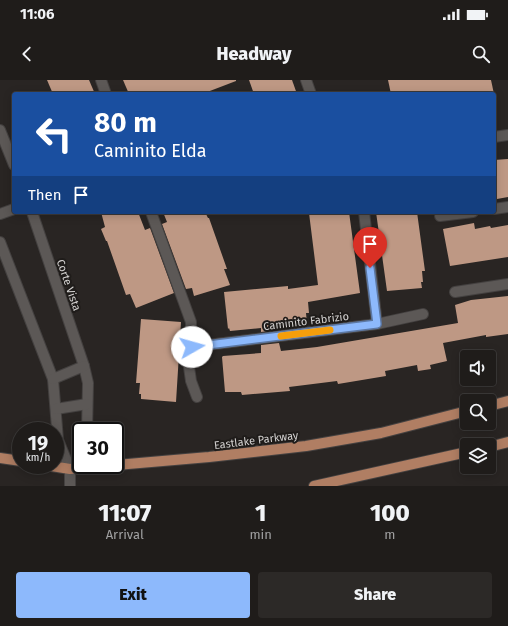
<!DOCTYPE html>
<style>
body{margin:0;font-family:"Fira Sans",sans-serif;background:#2c2927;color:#f1f3f6;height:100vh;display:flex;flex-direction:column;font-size:15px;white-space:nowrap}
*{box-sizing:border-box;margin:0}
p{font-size:13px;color:#a1a1a2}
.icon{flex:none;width:22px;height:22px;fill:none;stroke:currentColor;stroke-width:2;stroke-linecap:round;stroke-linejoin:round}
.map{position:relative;height:406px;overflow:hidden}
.side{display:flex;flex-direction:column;background:#1f1c1a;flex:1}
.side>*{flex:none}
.banner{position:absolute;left:12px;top:12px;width:484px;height:122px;border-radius:4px;box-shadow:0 2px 10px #0003,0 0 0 1px #3c3a39;background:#1a4fa0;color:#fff;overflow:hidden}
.tools{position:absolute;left:460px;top:270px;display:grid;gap:8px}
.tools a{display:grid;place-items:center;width:36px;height:36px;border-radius:4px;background:#1f1c1a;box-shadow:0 2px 10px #0003,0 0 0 1px #3c3a39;font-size:20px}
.speed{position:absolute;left:12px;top:342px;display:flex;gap:8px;font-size:20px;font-weight:700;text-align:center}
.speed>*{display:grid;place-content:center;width:52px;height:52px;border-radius:50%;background:#1f1c1a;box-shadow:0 2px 10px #0003,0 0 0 1px #3c3a39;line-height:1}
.speed small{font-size:10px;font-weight:400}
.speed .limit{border:2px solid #111;border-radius:6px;background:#fff;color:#111}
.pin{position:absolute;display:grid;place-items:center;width:34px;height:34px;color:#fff;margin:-41px -17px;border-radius:50% 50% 50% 0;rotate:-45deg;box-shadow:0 0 4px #0007}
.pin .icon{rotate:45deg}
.me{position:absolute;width:44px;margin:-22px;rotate:83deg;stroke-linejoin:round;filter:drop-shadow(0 0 3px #0008)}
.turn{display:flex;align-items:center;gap:14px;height:84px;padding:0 16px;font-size:18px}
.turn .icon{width:52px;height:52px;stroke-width:2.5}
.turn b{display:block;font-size:28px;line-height:34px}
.then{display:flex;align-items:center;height:38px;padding:0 16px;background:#0003;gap:8px;font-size:15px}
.eta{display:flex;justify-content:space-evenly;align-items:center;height:68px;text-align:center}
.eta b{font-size:24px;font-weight:800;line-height:28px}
.action{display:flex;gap:8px;margin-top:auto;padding:8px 16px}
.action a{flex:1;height:46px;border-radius:4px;background:#8db9fc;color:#111;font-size:16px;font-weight:800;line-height:46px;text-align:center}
.action a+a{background:#2c2927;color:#f1f3f6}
.status{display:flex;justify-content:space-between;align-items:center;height:28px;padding:0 20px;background:#1f1c1a;direction:ltr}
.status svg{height:11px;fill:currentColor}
header{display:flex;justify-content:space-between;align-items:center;height:52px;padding:0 16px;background:#1f1c1a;font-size:18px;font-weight:800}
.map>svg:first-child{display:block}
</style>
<div class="status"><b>11:06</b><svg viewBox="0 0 49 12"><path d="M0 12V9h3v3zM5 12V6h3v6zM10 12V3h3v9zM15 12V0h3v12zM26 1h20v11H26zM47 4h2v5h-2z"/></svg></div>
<header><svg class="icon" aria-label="back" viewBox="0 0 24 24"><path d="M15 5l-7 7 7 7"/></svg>Headway<svg class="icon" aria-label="search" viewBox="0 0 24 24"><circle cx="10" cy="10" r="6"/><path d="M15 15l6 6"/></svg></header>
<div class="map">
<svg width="508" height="406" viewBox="0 0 508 406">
<rect width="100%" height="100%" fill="#292523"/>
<!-- building -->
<g fill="#be9884">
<polygon points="47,0 89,0 95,14 53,14"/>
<polygon points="123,0 236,0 236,1 202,14 129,14"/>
<polygon points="249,0 292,0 297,14 254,14"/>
<polygon points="388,0 491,0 494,14 391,14"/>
<polygon points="508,79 508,117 497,119 496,117 494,117 494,80"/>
<polygon points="101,132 138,132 145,150 150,148 174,213 136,228 130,214 126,215 107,161 106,161 101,149 105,147"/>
<polygon points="163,132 205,132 208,138 209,138 227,189 224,189 230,205 194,216 192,208 186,209 162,144 167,142"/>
<polygon points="319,132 349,132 360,213 308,222 309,233 306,233 307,244 275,247 276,250 261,252 261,248 230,251 229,248 228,249 224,212 288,206 288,209 318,205 309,133"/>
<polygon points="376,132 417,132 425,191 422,191 423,202 421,202 422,208 387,211"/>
<polygon points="474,143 475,149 490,146 491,148 508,145 508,177 450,186 443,149"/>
<polygon points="508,216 508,254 486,257 486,255 443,263 447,281 430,285 431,289 418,291 417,285 385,291 386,296 338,304 337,301 289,307 290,311 242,315 241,312 225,312 222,277 223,276 261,273 261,265 279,263 281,271 317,267 458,243 455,225 471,220"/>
<polygon points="141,239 181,242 176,322 141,319 141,314 139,314 140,303 136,303"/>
</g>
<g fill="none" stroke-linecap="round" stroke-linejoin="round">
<defs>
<g id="street">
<polyline points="101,0 106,14"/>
<polyline points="306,0 311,14"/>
<polyline points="0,50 14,85"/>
<polyline points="494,57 508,55"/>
<polyline points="494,129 508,127"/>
<polyline points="32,132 84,286 88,303 87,351"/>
<polyline points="151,132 191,242 191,267 189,287 191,301 197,317"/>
<polyline points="364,132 377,244"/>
<polyline points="0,134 14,129"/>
<polyline points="440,136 473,132"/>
<polyline points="0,162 53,299 58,360 70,389 70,406"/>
<polyline points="455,212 508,204"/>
<polyline points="191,267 377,244 423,234"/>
<polyline points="53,299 84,286"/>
<polyline points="56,329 87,324"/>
<polyline points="70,389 81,368"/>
</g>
<g id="primary">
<polyline points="489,326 508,321"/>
<polyline points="489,367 508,362"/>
<polyline points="0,378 21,381"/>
<polyline points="45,385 70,389 209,377 306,366 381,353 467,331"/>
<polyline points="314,406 467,372"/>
</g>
</defs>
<!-- street casing -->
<use href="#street" stroke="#444140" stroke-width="12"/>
<!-- primary casing -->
<use href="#primary" stroke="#444140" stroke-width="12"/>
<!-- street -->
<use href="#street" stroke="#5c5856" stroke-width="10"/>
<!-- primary -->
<use href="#primary" stroke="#b07e63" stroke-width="10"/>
</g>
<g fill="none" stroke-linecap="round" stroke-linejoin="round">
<defs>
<polyline id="route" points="192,267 377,244 370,188"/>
</defs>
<!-- route casing -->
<use href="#route" stroke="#5c78a4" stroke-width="10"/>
<!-- route -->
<use href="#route" stroke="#8db9fc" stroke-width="7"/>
<!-- slow -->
<polyline stroke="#f59e0b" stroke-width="7" points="281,256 330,250"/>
</g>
<g text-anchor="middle" stroke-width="4" stroke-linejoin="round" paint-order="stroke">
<!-- street labels -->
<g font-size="11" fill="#d4d2d1" stroke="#1f1c1a">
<text transform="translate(69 205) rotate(71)" y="4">Corte Vista</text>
<text transform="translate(306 241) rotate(-7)" y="4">Caminito Fabrizio</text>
<text transform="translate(256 360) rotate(-7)" y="4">Eastlake Parkway</text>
</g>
</g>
</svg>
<div class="tools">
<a><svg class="icon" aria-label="sound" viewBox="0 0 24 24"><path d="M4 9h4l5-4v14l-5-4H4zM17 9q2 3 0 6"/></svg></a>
<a><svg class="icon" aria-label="search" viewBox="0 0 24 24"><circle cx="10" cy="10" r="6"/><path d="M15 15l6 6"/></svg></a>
<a><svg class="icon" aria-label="layers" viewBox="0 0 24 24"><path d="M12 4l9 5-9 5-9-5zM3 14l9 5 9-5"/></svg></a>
</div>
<div class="speed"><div>19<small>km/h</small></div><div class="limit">30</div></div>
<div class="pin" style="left:370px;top:188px;background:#d93025"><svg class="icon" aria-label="arrive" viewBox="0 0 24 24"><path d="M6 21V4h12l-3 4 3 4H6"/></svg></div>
<svg class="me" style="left:192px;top:267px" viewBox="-20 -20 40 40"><circle r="19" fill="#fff"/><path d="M0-13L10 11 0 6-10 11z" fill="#8db9fc"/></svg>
<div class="banner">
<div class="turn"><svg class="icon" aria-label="left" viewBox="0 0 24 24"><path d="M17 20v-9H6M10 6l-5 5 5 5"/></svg><div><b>80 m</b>Caminito Elda</div></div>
<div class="then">Then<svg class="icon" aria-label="arrive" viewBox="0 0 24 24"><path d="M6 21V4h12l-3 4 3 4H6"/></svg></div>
</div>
</div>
<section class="side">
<div class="eta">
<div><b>11:07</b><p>Arrival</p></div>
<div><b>1</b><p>min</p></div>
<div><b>100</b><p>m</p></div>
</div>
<div class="action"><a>Exit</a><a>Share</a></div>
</section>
